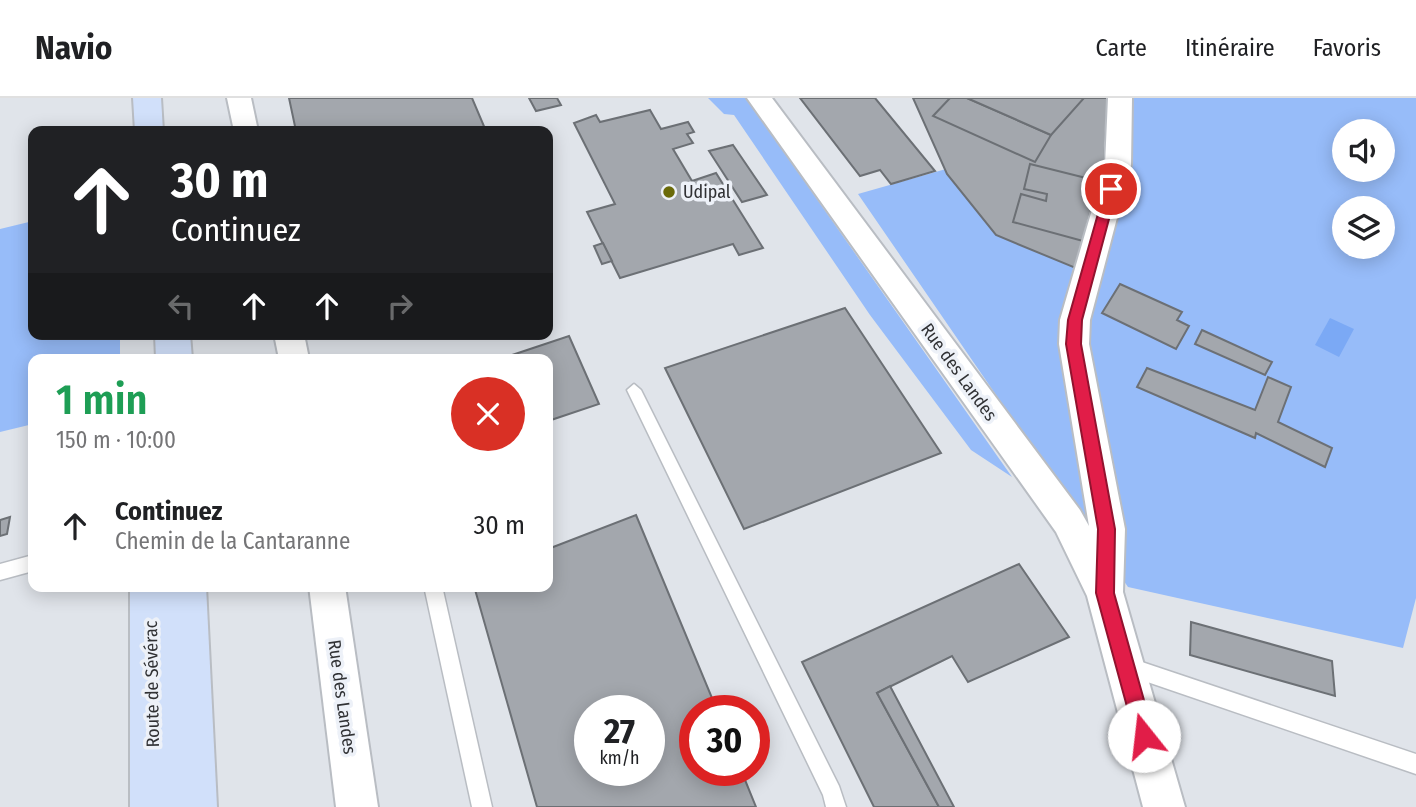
<!DOCTYPE html>
<html lang="fr">
<meta charset="utf-8">
<style>
body{margin:0;font-family:"Fira Sans Condensed",sans-serif;background:#f6f6f6;color:#202124;height:100vh;display:flex;flex-direction:column;font-size:26px;white-space:nowrap}
*{box-sizing:border-box;margin:0}
p{font-size:23px;color:#757577}
.icon{flex:none;width:38px;height:38px;fill:none;stroke:currentColor;stroke-width:2;stroke-linecap:round;stroke-linejoin:round}
.map{position:relative;flex:1;overflow:hidden}
.sheet{position:absolute;left:28px;top:256px;width:525px;height:238px;display:flex;flex-direction:column;background:#fff;border-radius:14px;box-shadow:0 4px 18px #0003}
.sheet>*{flex:none}
.hud{position:absolute;left:28px;top:28px;width:525px;height:214px;border-radius:14px;box-shadow:0 4px 18px #0003;background:#202124;color:#fff;overflow:hidden}
.buttons{position:absolute;left:1332px;top:21px;display:grid;gap:14px}
.buttons a{display:grid;place-items:center;width:63px;height:63px;border-radius:50%;background:#fff;box-shadow:0 4px 18px #0003;font-size:35px}
.speed{position:absolute;left:574px;top:597px;display:flex;gap:14px;font-size:35px;font-weight:700;text-align:center}
.speed>*{display:grid;place-content:center;width:91px;height:91px;border-radius:50%;background:#fff;box-shadow:0 4px 18px #0003;line-height:1}
.speed small{font-size:18px;font-weight:400}
.speed .limit{border:10px solid #d22;background:#fff;color:#111}
.pin{position:absolute;display:grid;place-items:center;width:60px;height:60px;color:#fff;margin:-30px;border:4px solid #fff;border-radius:50%;box-shadow:0 2px 7px #0007}
.me{position:absolute;width:77px;margin:-38px;rotate:344deg;stroke-linejoin:round;filter:drop-shadow(0 0 5px #0008)}
.turn{display:flex;align-items:center;gap:24px;height:147px;padding:0 28px;font-size:32px}
.turn .icon{width:91px;height:91px;stroke-width:2.5}
.turn b{display:block;font-size:49px;line-height:60px}
.lanes{display:flex;align-items:center;height:66px;padding:0 28px;background:#0003;justify-content:center;gap:35px;direction:ltr}
.lanes .off{opacity:.35}
.round{display:grid;place-items:center;flex:none;width:74px;height:74px;border-radius:37px;background:#f6f6f6}
.summary{display:flex;align-items:center;justify-content:space-between;height:119px;padding:0 28px}
h1{font-size:42px;font-weight:600;line-height:52px;color:#1e9e55}
ul{padding:0;list-style:none}
li{display:flex;align-items:center;gap:21px;height:105px;padding:0 28px}
li div{flex:1}
li b{display:block;font-size:26px}
li em{font-style:normal}
header{display:flex;align-items:center;gap:42px;box-sizing:border-box;height:98px;padding:0 35px;background:#fff;border-bottom:2px solid #e0e0e0}
header strong{font-size:33px}
nav{display:flex;gap:38px;margin-inline-start:auto;font-size:24px}
.map>svg:first-child{display:block}
</style>
<header>
<strong>Navio</strong>
<nav><a>Carte</a><a>Itinéraire</a><a>Favoris</a></nav>
</header>
<div class="map">
<svg width="1416" height="709" viewBox="0 0 1416 709">
<rect width="100%" height="100%" fill="#e0e4ea"/>
<!-- green -->
<g fill="#97bcf9" fill-rule="evenodd">
<polygon points="708,0 746,0 1012,379 971,352 870,217 734,17 724,16"/>
<path d="M913,0H1416V500L1403,550L1128,489L858,96L946,71ZM1344,33H1382V72H1344ZM1344,110H1382V149H1344Z"/>
<polygon points="33,123 33,236 120,236 120,261 33,261 33,326 0,334 0,131"/>
</g>
<!-- water -->
<polygon fill="#7ba9f5" points="1330,220 1354,231 1339,259 1315,247"/>
<!-- building -->
<g fill="#a3a7ad" stroke="#6c7075" stroke-width="2" fill-rule="evenodd">
<polygon points="289,0 472,0 486,33 296,33"/>
<polygon points="529,0 557,0 561,7 536,13"/>
<polygon points="800,0 875,0 935,73 891,86 880,72 860,78"/>
<polygon points="913,0 1108,0 1103,80 1078,171 996,137 947,76"/>
<polygon points="950,0 967,0 1051,37 1035,64 933,18"/>
<polygon points="967,0 1084,0 1051,37"/>
<polygon points="650,12 661,31 688,24 694,34 687,36 693,45 673,51 692,83 716,75 763,150 739,157 733,146 620,180 587,114 615,106 574,25 596,17 600,24"/>
<polygon points="733,47 767,97 742,104 709,53"/>
<polygon points="1030,66 1098,83 1083,143 1013,124 1021,96 1046,103 1047,96 1024,91"/>
<polygon points="603,145 612,163 602,166 594,148"/>
<polygon points="1120,186 1182,214 1177,222 1189,228 1176,251 1102,215"/>
<polygon points="845,210 941,355 744,431 665,270"/>
<polygon points="1202,232 1272,264 1265,277 1195,246"/>
<polygon points="569,238 599,306 548,323 548,261 500,261"/>
<polygon points="1147,270 1255,312 1268,279 1291,289 1278,324 1332,350 1325,369 1256,335 1255,340 1137,289"/>
<path d="M636,417L717,612H695V672H741L756,709H537L474,488H548V451ZM590,612H649V672H590Z"/>
<polygon points="10,419 7,436 0,438 0,422"/>
<polygon points="1019,466 1069,539 968,584 952,558 877,595 939,709 874,709 802,564"/>
<polygon points="1191,524 1332,563 1335,598 1190,557"/>
<polygon points="890,588 954,709 939,709 877,595"/>
</g>
<g fill="none" stroke-linecap="round" stroke-linejoin="round">
<defs>
<g id="lane">
<polygon points="634,286 641,292 839,688 846,709 826,709 823,697 627,292"/>
<polygon points="33,457 33,473 0,482 0,466"/>
<polygon points="424,488 442,488 492,709 472,709"/>
<polygon points="1127,559 1416,656 1416,676 1127,577 1121,574 1118,568 1121,562"/>
</g>
<g id="street">
<polygon points="227,0 251,0 258,33 234,33"/>
<polygon points="747,0 772,0 1080,412 1089,428 1059,246 1060,222 1105,67 1108,0 1132,0 1131,67 1090,222 1089,246 1125,431 1123,494 1185,709 1143,709 1087,498 1056,434"/>
<polygon points="274,236 304,236 309,261 279,261"/>
<polygon points="309,488 345,488 378,709 336,709"/>
</g>
<g id="secondary">
<polygon points="133,0 161,0 163,33 135,33"/>
<polygon points="155,236 190,236 192,261 156,261"/>
<polygon points="130,488 206,488 217,709 130,709"/>
</g>
</defs>
<!-- lane casing -->
<use href="#lane" stroke="#b9bdc3" stroke-width="3"/>
<!-- street casing -->
<use href="#street" stroke="#b9bdc3" stroke-width="4"/>
<!-- secondary casing -->
<use href="#secondary" stroke="#b9bdc3" stroke-width="4"/>
<!-- lane -->
<use href="#lane" fill="#fff" fill-rule="evenodd"/>
<!-- street -->
<use href="#street" fill="#fff" fill-rule="evenodd"/>
<!-- secondary -->
<use href="#secondary" fill="#d1e0fa" fill-rule="evenodd"/>
</g>
<!-- route -->
<polygon fill="#e11d48" stroke="#92132f" stroke-width="2" points="1111,86 1117,91 1082,222 1081,246 1115,431 1114,495 1154,638 1151,645 1144,648 1138,645 1135,638 1096,495 1098,431 1066,246 1068,222 1105,91"/>
<!-- markers -->
<circle fill="#6a6a09" stroke="#edf1f8" stroke-width="2.5" cx="669" cy="94" r="7"/>
<g text-anchor="middle" stroke-width="7" stroke-linejoin="round" paint-order="stroke">
<!-- poi labels -->
<g font-size="18" fill="#303134" stroke="#edf1f8" text-anchor="start">
<text x="683" y="100">Udipal</text>
</g>
<!-- street labels -->
<g font-size="18" fill="#303134" stroke="#edf1f8">
<text transform="translate(959 274) rotate(54)" y="6">Rue des Landes</text>
<text transform="translate(152 586) rotate(-91)" y="6">Route de Sévérac</text>
<text transform="translate(342 599) rotate(82)" y="6">Rue des Landes</text>
</g>
</g>
</svg>
<div class="buttons">
<a><svg class="icon" aria-label="sound" viewBox="0 0 24 24"><path d="M4 9h4l5-4v14l-5-4H4zM17 9q2 3 0 6"/></svg></a>
<a><svg class="icon" aria-label="layers" viewBox="0 0 24 24"><path d="M12 4l9 5-9 5-9-5zM3 14l9 5 9-5"/></svg></a>
</div>
<div class="speed"><div>27<small>km/h</small></div><div class="limit">30</div></div>
<div class="pin" style="left:1111px;top:91px;background:#d93025"><svg class="icon" aria-label="arrive" viewBox="0 0 24 24"><path d="M6 21V4h12l-3 4 3 4H6"/></svg></div>
<svg class="me" style="left:1144px;top:638px" viewBox="-20 -20 40 40"><circle r="19" fill="#fff"/><path d="M0-13L10 11 0 6-10 11z" fill="#e11d48"/></svg>
<div class="hud">
<div class="turn"><svg class="icon" aria-label="ahead" viewBox="0 0 24 24"><path d="M12 20V5M6 11l6-6 6 6"/></svg><div><b>30 m</b>Continuez</div></div>
<div class="lanes"><svg class="icon off" aria-label="left" viewBox="0 0 24 24"><path d="M17 20v-9H6M10 6l-5 5 5 5"/></svg><svg class="icon" aria-label="ahead" viewBox="0 0 24 24"><path d="M12 20V5M6 11l6-6 6 6"/></svg><svg class="icon" aria-label="ahead" viewBox="0 0 24 24"><path d="M12 20V5M6 11l6-6 6 6"/></svg><svg class="icon off" aria-label="right" viewBox="0 0 24 24"><path d="M7 20v-9h11M14 6l5 5-5 5"/></svg></div>
</div>
<section class="sheet">
<div class="summary"><div><h1>1 min</h1><p>150 m · 10:00</p></div><a class="round" style="background:#d93025;color:#fff"><svg class="icon" aria-label="close" viewBox="0 0 24 24"><path d="M6 6l12 12M18 6L6 18"/></svg></a></div>
<ul>
<li><svg class="icon" aria-label="ahead" viewBox="0 0 24 24"><path d="M12 20V5M6 11l6-6 6 6"/></svg><div><b>Continuez</b><p>Chemin de la Cantaranne</p></div><em>30 m</em></li>
</ul>
</section>
</div>
